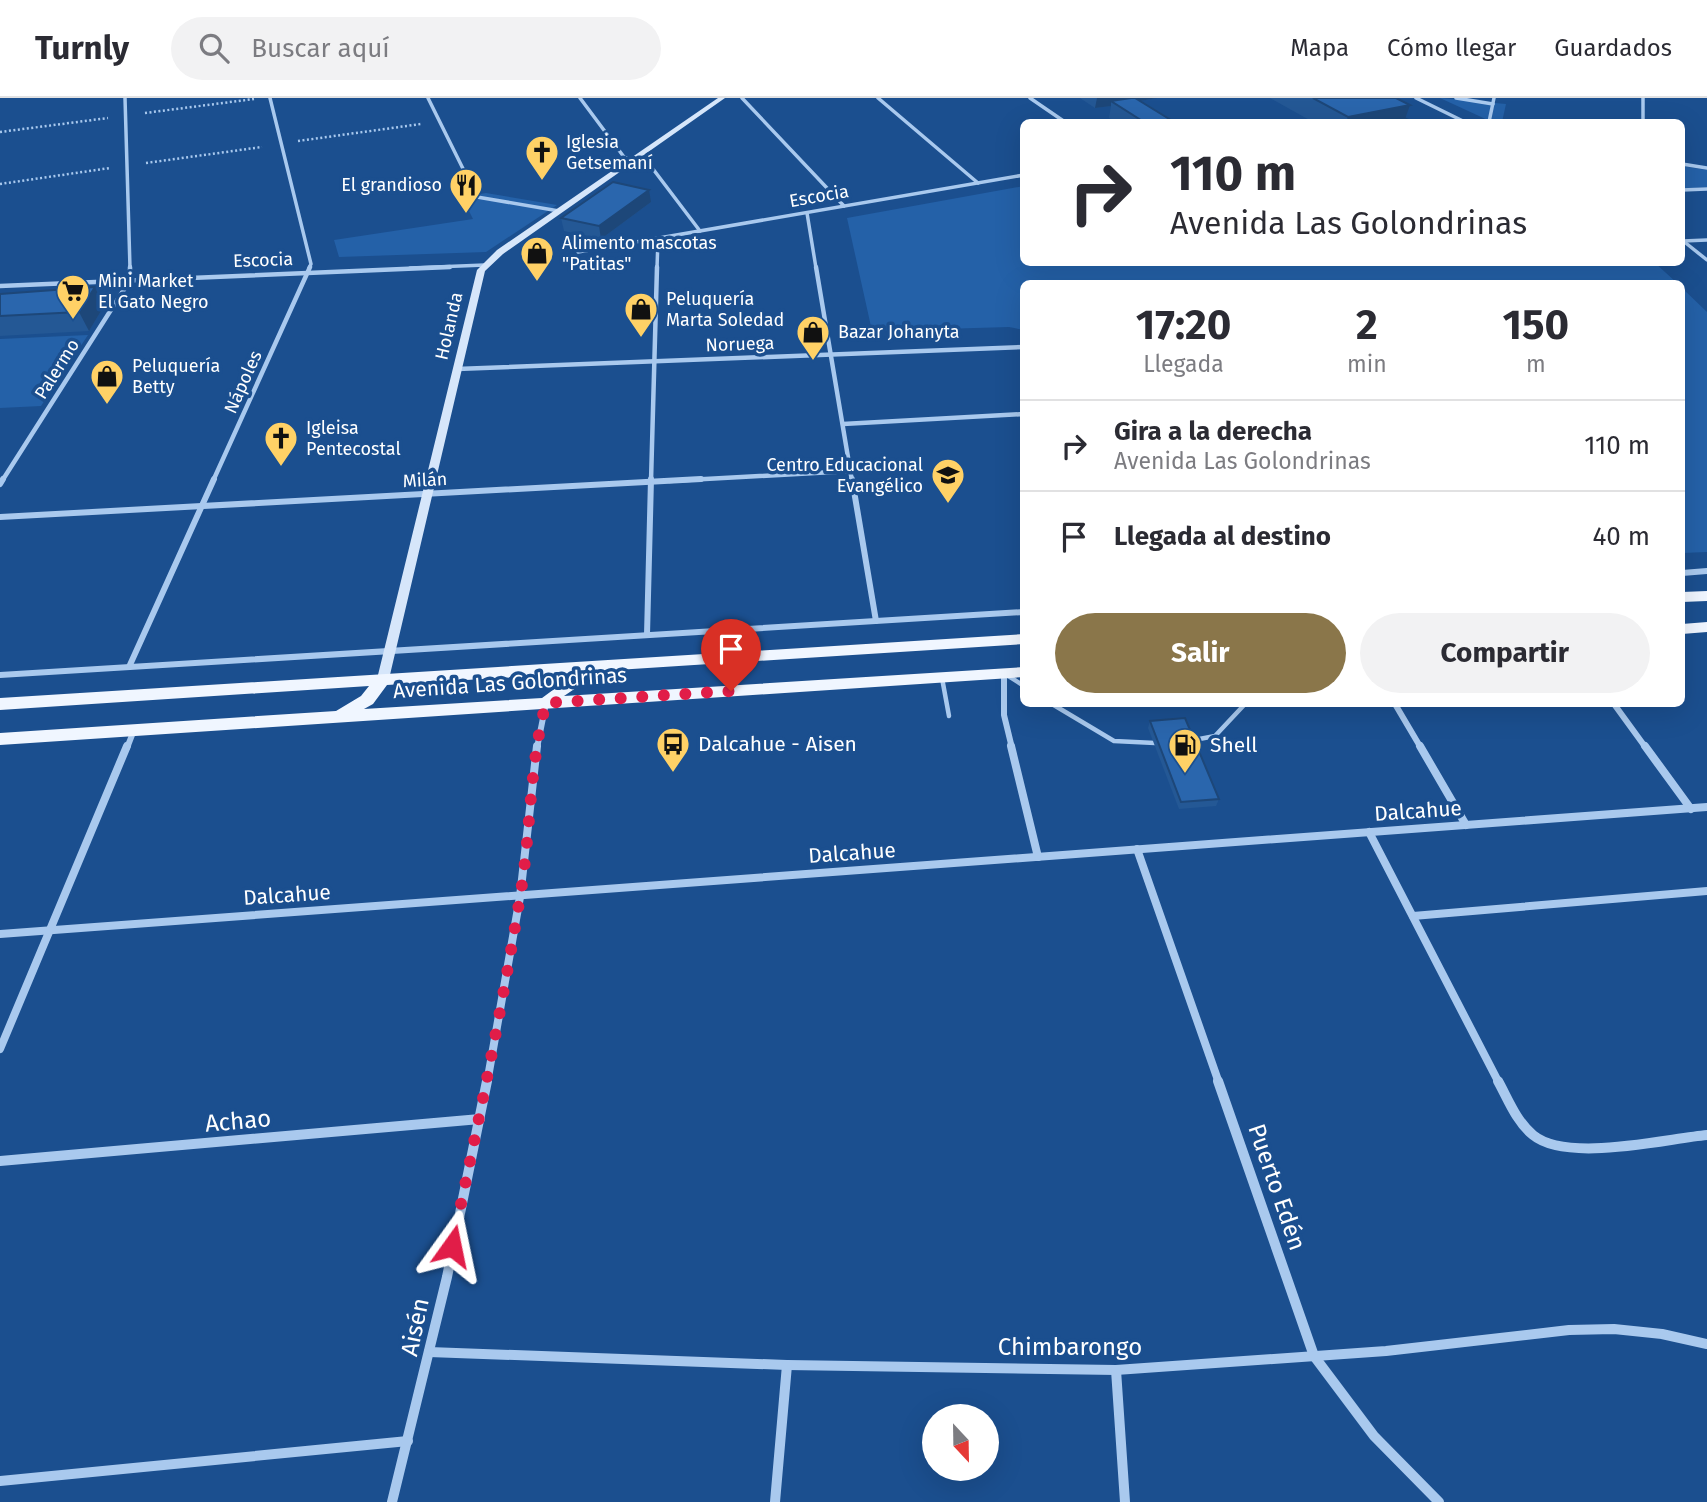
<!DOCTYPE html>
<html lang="es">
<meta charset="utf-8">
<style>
body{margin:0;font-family:"Fira Sans",sans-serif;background:#f2f2f3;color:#2b2b33;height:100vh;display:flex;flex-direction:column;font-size:26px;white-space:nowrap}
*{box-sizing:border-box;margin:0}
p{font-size:23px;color:#7c7c81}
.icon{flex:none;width:38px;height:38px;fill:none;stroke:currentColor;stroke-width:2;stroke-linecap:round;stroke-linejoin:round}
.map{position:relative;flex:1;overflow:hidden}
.details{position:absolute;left:1020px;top:182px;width:665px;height:427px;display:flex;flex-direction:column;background:#fff;border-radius:10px;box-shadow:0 7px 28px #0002}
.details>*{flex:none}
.top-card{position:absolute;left:1020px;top:21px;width:665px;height:147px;border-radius:10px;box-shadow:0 7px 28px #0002;background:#fff;color:#2b2b33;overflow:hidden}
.needle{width:46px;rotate:158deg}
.controls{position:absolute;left:922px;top:1306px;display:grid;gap:14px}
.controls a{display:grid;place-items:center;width:77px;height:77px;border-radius:50%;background:#fff;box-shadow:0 7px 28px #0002;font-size:35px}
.pin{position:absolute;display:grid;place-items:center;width:60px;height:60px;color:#fff;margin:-72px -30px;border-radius:50% 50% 50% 0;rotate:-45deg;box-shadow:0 0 7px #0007}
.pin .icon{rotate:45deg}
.me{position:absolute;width:77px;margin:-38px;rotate:12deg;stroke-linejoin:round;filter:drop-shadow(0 0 5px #0008)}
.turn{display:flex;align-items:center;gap:24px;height:147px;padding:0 35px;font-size:32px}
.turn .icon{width:91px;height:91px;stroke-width:2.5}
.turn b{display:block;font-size:49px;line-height:60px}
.eta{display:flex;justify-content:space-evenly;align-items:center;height:119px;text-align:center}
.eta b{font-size:42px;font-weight:700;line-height:49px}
.button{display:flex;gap:14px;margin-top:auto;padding:14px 35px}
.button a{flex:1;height:80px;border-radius:42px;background:#8a764a;color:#fff;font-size:28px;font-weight:700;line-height:80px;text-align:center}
.button a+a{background:#f2f2f3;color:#2b2b33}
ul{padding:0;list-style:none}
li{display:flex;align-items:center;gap:21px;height:91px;padding:0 35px;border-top:2px solid #e1e1e2}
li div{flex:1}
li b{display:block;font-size:26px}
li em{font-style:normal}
header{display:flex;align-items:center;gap:42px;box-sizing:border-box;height:98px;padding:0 35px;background:#fff;border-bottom:2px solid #e1e1e2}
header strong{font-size:33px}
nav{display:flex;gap:38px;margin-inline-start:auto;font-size:24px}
.search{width:490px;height:63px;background:#f2f2f3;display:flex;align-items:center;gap:18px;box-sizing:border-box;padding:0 24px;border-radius:38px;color:#7c7c81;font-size:26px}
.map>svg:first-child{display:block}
</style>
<header>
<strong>Turnly</strong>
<div class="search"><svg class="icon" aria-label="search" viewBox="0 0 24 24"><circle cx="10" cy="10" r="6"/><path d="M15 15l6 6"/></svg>Buscar aquí</div>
<nav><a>Mapa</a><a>Cómo llegar</a><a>Guardados</a></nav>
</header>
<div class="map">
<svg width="1707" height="1404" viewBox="0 0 1707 1404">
<rect width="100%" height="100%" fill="#1b4f8f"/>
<!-- green -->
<g fill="#2461a8">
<polygon points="1440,0 1506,6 1502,24 1492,24"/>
<polygon points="1682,68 1707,72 1707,89 1682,91"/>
<polygon points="1024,88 1024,164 1654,164 1677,185 1024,186 1024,232 1009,229 872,233 847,120"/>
<polygon points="486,95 557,107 486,154 339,159 334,142 473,121 462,99"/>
<polygon points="1682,190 1707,214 1707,454 1682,455"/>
<polygon points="88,237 41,308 0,310 0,241"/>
</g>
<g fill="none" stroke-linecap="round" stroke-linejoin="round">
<!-- path -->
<g stroke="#a9c9ee" stroke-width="2.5" stroke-dasharray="2 2.5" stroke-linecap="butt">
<polyline points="145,15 254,1"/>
<polyline points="0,34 108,20"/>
<polyline points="298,43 421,26"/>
<polyline points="146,65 262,49"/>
<polyline points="0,86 110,70"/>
</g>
<!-- lane -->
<g stroke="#a9c9ee" stroke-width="4.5">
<polyline points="1007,577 1024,588"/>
<polyline points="942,580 949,618"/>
<polyline points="1052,606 1114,643 1155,645"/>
<polyline points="1189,643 1215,638 1245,606"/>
</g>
<!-- street-far4 -->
<g stroke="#a9c9ee" stroke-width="3.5">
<polyline points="125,0 130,170"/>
<polyline points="270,0 311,166 309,170"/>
<polyline points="428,0 477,99 559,113"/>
<polyline points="580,0 624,59 653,71 700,133"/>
<polyline points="742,0 844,108"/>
<polyline points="878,0 978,85"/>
<polyline points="1030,0 1065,24"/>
<polyline points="1416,0 1465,24"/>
<polyline points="1456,0 1493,6"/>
<polyline points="1643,0 1643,24"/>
<polyline points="1489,24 1494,0"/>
<polyline points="1682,66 1707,70"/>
<polyline points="1682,92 1707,91"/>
<polyline points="807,115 816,170"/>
<polyline points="1682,142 1707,162"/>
<polyline points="1683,143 1707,142"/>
<polyline points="578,154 1024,77"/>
<polyline points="410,170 485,167"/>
<polyline points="657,170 658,141"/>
</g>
<!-- street-far3 -->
<g stroke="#a9c9ee" stroke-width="4.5">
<polyline points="816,169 852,383"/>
<polyline points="0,188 450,169"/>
<polyline points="457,271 1024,249"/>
<polyline points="843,326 1024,316"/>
<polyline points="2,383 130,182 130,169"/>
<polyline points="213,383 310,169"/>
<polyline points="651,383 657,169"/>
<polyline points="669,383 851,373"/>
</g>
<!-- street-far2 -->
<g stroke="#a9c9ee" stroke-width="6">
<polyline points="852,381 876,523"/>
<polyline points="0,386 3,381"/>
<polyline points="0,419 701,381"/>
<polyline points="1682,475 1707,473"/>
<polyline points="647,537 651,381"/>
<polyline points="129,569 214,381"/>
<polyline points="1004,575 1004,617 1012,650"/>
<polyline points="0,577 1024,514"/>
<polyline points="1395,606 1421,650"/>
<polyline points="1614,606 1646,650"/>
<polyline points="127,650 134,632"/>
<polyline points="537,650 546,605"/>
</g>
<!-- street-far1 -->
<g stroke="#a9c9ee" stroke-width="8">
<polyline points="1011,648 1038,759"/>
<polyline points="1420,648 1466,727"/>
<polyline points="1645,648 1691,711"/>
<polyline points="1369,734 1499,985"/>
<polyline points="1137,751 1219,985"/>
<polyline points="1413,818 1707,793"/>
<polyline points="0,836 1707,709"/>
<polyline points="0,951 127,648"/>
<polyline points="487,985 520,799 537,648"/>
</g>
<!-- street -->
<g stroke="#a9c9ee" stroke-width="10">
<polyline points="1218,983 1314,1258 1374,1338 1439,1404"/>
<path d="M1498,983C1508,1001 1516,1023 1533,1037C1567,1065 1664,1041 1707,1037"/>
<polyline points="0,1063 480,1021"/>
<polyline points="429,1254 787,1267 1116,1272 1386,1253 1569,1232 1614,1231 1662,1236 1707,1246"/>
<polyline points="1116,1272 1125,1404"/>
<polyline points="0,1383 408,1343"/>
<polyline points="392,1404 447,1179 487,983"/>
<polyline points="775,1404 787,1267"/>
</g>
<!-- secondary -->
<polygon fill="#d6e6fa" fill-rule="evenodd" points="718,0 725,0 503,156 485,173 389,581 383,585 378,584 377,581 477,172 497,152"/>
<!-- primary -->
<g fill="#f0f6ff" fill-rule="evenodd">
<polygon points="1707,493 1707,503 1682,504 1682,494"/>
<polygon points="1707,524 1707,534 1682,536 1682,526"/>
<path d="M1024,536V546L601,573L564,598L1024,569V579L0,647V635L336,613L361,598L369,588L0,612V600ZM576,575L542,600L364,611L373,606L387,587Z"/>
</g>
</g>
<!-- wall -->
<g fill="#245895">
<polygon points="1080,0 1156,0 1140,3 1174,24 1116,24 1109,20 1111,8 1095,10"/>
<polygon points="1270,0 1396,0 1406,21 1413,24 1313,24"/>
<polygon points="651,104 601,141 564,133 561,120"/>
<polygon points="95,189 104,208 89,233 0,238 0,196"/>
<polygon points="1150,623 1219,701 1216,708 1179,711 1148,630"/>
</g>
<!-- shaded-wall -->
<g fill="#1d4779">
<polygon points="1097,0 1157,0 1117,7 1111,3 1111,8 1095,10"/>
<polygon points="1410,7 1404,24 1346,24 1348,19"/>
<polygon points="649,92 651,104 601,141 599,128"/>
<polygon points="95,189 104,208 89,233 79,214"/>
</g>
<!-- building -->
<g fill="#2a66ad" stroke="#1d4779" stroke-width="2">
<polygon points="1131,0 1135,0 1174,24 1144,24 1111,3"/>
<polygon points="1313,0 1396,0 1410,7 1348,19"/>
<polygon points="1404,20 1413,24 1377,24"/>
<polygon points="613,84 649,92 599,128 561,120"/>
<polygon points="95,189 79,214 0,218 0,196"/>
<polygon points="1185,620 1219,701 1181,704 1150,623"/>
</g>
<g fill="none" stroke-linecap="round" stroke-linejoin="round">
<!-- route -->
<path stroke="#e11d48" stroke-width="12" stroke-dasharray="0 21.6" d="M452,1148C477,1032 501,916 520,799C531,735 529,668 546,605L731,593"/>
</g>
<!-- icons -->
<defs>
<symbol id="church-pin" viewBox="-11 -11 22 30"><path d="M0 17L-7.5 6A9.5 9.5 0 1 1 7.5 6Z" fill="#ffd166" stroke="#1b4f8f"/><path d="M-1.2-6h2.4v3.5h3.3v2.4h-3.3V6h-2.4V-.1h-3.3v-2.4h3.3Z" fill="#111"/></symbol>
<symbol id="restaurant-pin" viewBox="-11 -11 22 30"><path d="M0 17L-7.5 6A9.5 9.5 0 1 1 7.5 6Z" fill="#ffd166" stroke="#1b4f8f"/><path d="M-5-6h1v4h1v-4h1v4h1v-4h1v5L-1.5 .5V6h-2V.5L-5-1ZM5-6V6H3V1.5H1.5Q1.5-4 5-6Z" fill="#111"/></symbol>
<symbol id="shop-pin" viewBox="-11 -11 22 30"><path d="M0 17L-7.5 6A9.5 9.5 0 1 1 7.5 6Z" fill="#ffd166" stroke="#1b4f8f"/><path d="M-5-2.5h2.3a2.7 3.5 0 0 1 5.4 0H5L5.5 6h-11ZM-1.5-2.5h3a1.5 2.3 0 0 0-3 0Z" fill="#111"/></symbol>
<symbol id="supermarket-pin" viewBox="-11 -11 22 30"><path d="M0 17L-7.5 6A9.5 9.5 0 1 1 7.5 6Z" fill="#ffd166" stroke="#1b4f8f"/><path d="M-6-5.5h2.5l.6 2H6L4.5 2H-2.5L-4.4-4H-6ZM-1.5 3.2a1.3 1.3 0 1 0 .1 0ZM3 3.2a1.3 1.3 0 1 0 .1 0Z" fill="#111"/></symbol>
<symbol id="school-pin" viewBox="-11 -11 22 30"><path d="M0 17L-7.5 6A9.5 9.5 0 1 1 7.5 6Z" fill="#ffd166" stroke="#1b4f8f"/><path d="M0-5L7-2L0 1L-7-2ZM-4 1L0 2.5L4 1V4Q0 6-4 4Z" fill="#111"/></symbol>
<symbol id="bus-pin" viewBox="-11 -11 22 30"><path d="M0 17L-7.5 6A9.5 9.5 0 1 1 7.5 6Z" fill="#ffd166" stroke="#1b4f8f"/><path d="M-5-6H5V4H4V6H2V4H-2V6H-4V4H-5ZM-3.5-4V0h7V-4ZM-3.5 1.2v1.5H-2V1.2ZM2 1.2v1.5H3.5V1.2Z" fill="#111"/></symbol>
<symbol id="fuel-pin" viewBox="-11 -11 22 30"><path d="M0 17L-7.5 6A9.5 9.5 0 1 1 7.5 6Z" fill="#ffd166" stroke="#1b4f8f"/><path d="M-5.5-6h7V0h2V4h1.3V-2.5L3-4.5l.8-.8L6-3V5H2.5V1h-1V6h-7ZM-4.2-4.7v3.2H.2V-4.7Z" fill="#111"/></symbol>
</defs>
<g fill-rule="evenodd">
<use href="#church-pin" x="523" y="35" width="38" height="52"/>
<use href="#restaurant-pin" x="447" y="68" width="38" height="52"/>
<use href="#shop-pin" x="518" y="136" width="38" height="52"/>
<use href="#supermarket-pin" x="54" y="174" width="38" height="52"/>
<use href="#shop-pin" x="622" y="192" width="38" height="52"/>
<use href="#shop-pin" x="794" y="215" width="38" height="52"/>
<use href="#shop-pin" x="88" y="259" width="38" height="52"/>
<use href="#church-pin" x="262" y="321" width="38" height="52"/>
<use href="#school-pin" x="929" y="358" width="38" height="52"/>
<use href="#bus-pin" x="654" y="627" width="38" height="52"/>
<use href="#fuel-pin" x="1166" y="628" width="38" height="52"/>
</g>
<g text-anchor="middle" stroke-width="7" stroke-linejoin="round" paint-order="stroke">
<!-- far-poi labels -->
<g font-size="18" fill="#fff" stroke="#1b4f8f" text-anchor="start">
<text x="566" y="50">Iglesia<tspan x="566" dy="21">Getsemaní</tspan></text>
<text x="442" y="93" text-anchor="end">El grandioso</text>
<text x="562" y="151">Alimento mascotas<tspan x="562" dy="21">"Patitas"</tspan></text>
<text x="98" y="189">Mini Market<tspan x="98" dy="21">El Gato Negro</tspan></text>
<text x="666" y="207">Peluquería<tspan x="666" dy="21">Marta Soledad</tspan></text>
<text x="838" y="240">Bazar Johanyta</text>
<text x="132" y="274">Peluquería<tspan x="132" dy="21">Betty</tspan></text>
<text x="306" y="336">Igleisa<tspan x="306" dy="21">Pentecostal</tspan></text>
<text x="923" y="373" text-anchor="end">Centro Educacional<tspan x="923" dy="21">Evangélico</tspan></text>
</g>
<!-- far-street labels -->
<g font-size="18" fill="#fff" stroke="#1b4f8f">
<text transform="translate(819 98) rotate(-10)" y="6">Escocia</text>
<text transform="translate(263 162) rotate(-2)" y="6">Escocia</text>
<text transform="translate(449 228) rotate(-77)" y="6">Holanda</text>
<text transform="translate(740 246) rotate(-2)" y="6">Noruega</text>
<text transform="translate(57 271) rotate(-58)" y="6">Palermo</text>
<text transform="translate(243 284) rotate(-66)" y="6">Nápoles</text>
<text transform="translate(425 382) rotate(-3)" y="6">Milán</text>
</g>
<!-- street labels -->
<g font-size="21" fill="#fff" stroke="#1b4f8f">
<text transform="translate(510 585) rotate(-4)" y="7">Avenida Las Golondrinas</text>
<text transform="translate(1418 713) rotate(-4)" y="7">Dalcahue</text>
<text transform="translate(852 755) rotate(-4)" y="7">Dalcahue</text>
<text transform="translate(287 797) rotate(-4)" y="7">Dalcahue</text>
</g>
<!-- poi labels -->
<g font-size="21" fill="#fff" stroke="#1b4f8f" text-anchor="start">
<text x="698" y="653">Dalcahue - Aisen</text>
<text x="1210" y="654">Shell</text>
</g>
<!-- near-street labels -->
<g font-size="24" fill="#fff" stroke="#1b4f8f">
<text transform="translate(238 1023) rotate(-5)" y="8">Achao</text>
<text transform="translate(1277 1089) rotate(71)" y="8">Puerto Edén</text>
<text transform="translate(415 1229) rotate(-78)" y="8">Aisén</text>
<text x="1070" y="1257">Chimbarongo</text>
</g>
</g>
</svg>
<div class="controls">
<a><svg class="needle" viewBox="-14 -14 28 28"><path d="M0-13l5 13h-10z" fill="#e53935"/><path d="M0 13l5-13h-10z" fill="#7c7c81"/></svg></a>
</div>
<div class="pin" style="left:731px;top:593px;background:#d93025"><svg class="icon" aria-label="arrive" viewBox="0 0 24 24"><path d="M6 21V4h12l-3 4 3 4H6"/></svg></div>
<svg class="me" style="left:452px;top:1148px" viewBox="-20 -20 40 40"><path d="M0-17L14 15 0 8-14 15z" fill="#e11d48" stroke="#fff" stroke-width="4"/></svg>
<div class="top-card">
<div class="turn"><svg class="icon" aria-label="right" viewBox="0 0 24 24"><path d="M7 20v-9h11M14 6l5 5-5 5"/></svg><div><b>110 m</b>Avenida Las Golondrinas</div></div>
</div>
<section class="details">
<div class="eta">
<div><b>17:20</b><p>Llegada</p></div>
<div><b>2</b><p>min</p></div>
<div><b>150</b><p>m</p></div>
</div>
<ul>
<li><svg class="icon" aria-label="right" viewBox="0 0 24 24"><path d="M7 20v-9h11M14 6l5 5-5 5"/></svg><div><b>Gira a la derecha</b><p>Avenida Las Golondrinas</p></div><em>110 m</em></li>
<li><svg class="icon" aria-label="arrive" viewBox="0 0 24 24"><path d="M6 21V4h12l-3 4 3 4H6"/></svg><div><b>Llegada al destino</b></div><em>40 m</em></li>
</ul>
<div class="button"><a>Salir</a><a>Compartir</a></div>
</section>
</div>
